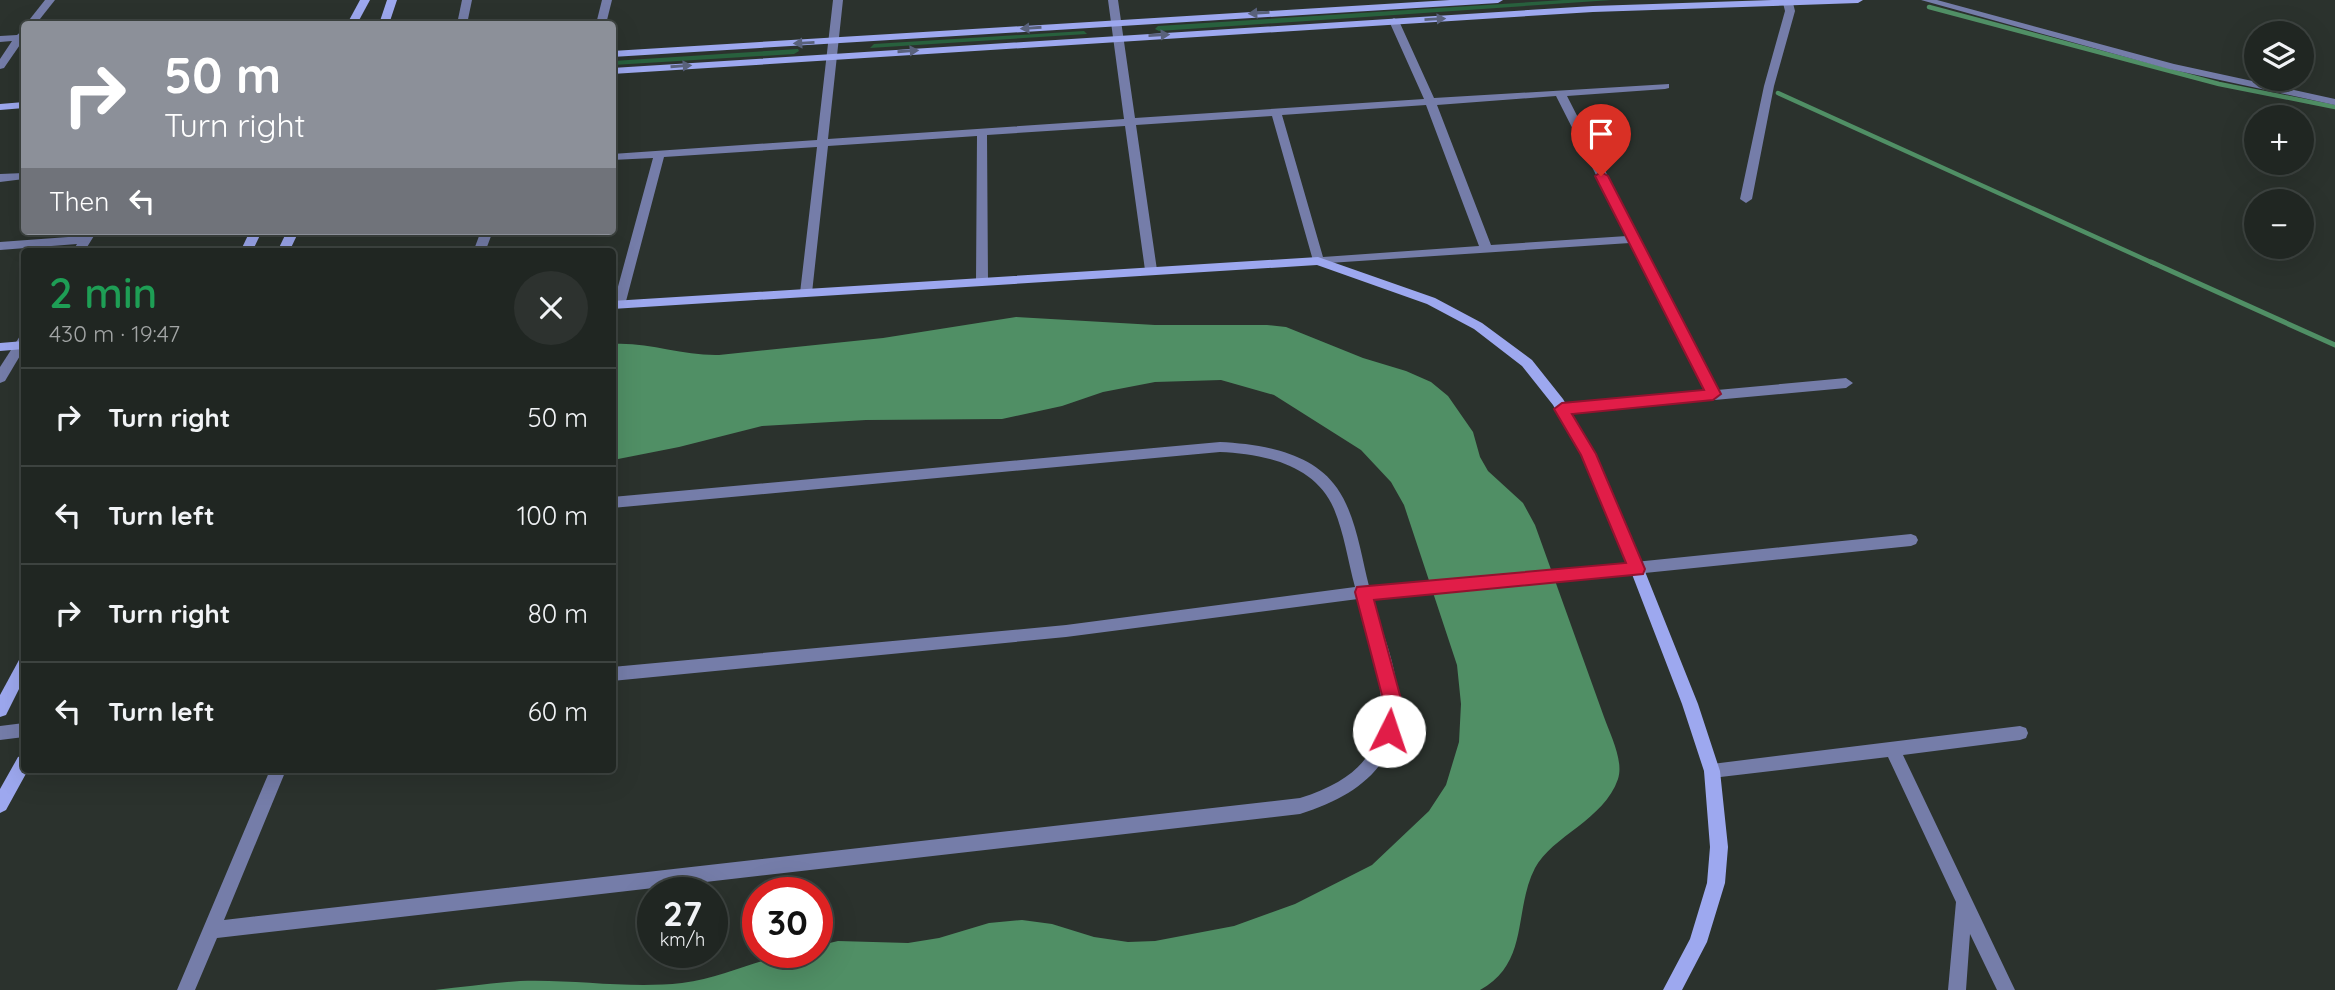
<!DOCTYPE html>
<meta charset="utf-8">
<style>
body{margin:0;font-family:Quicksand,sans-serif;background:#2d322f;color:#f1f3f6;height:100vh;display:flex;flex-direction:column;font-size:26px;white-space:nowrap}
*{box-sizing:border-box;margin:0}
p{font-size:23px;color:#a2a5a5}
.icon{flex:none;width:38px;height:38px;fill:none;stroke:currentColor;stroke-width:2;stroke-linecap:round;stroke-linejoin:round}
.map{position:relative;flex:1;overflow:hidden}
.sheet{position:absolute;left:21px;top:248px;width:595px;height:525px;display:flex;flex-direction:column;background:#202622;border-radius:7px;box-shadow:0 7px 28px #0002,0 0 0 2px #3d4340}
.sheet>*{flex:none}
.banner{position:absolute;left:21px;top:21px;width:595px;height:214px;border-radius:7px;box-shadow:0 7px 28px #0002,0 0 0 2px #3d4340;background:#8c9099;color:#fff;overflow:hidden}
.buttons{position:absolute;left:2244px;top:21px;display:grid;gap:14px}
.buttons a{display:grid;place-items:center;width:70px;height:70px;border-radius:50%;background:#202622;box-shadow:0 7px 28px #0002,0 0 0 2px #3d4340;font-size:35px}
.speed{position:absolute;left:637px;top:877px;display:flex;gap:14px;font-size:35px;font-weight:700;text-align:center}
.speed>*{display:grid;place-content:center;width:91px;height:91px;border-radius:50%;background:#202622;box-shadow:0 7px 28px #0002,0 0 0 2px #3d4340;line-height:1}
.speed small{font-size:18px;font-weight:400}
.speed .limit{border:10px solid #d22;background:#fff;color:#111}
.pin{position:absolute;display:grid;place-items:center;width:60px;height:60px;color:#fff;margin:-72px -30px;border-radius:50% 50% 50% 0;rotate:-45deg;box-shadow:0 0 7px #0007}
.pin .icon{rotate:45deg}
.me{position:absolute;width:77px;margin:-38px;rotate:4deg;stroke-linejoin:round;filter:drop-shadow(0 0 5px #0008)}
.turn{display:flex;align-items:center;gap:24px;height:147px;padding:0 28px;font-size:32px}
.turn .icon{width:91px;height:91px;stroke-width:2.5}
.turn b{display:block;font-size:49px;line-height:60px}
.then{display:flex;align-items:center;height:66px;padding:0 28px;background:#0003;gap:14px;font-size:26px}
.round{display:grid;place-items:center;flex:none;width:74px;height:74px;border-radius:37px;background:#2d322f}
.head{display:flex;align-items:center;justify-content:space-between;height:119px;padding:0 28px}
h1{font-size:42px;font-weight:600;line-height:52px;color:#1e9e55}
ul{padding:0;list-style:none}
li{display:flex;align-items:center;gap:21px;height:98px;padding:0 28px;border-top:2px solid #3d4340}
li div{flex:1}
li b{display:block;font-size:26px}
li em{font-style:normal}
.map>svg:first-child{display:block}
</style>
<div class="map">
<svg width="2335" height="990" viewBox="0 0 2335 990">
<rect width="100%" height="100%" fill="#2b322d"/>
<!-- green -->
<g fill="#28603d">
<polygon points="1563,0 1612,0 1159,31 1155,29 1158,26"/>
<polygon points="1084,31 1087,34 870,48 874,44"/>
<polygon points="798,49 799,51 794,54 613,65 613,61"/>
</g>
<!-- water -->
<path fill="#508f65" d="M1016,317L1155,325H1267L1286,327L1363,358L1406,371L1431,382L1448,396L1473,432L1480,457L1488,471L1523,503L1535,525L1604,717C1610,734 1624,761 1618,779C1604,820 1552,836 1535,868C1513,911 1530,963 1480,990H435C463,987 492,983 520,981C574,979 628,989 682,983C731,977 767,952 817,952V946L838,941L908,943L939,938L989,923L1022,920L1052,924L1094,937L1128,942L1155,941L1234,926L1295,904L1372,865L1429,811L1446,785L1459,742L1461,704L1457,665L1404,505L1391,482L1361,450L1274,395L1221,380L1155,382L1103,392L1062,406L1002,419L866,420L762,426L679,447L613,460V344C649,342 683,356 719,355L883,338Z"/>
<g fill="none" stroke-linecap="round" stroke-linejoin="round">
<!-- stream-far1 -->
<g stroke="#508f65" stroke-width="4.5">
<polyline points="1929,7 2219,84 2335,107"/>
<polyline points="1778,93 2155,264"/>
</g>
<!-- stream -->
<polyline stroke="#508f65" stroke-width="5" points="2151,262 2335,345"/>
<!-- street -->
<g fill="#757da9" fill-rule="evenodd">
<polygon points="45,0 55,0 36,24 26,24"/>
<polygon points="462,0 472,0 467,24 457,24"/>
<polygon points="602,0 612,0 606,24 596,24"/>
<path d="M833,0H843L828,139L1124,119L1108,0H1118L1135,118L1424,99L1389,21L1394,18L1399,21L1434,98L1669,84V88L1665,89L1567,96L1717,390L1846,378L1853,383L1846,388L1562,414L1557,412L1555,409L1562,404L1705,391L1630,243L1314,264L1272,116L1136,125L1157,270L1151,274L1145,270L1125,126L987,135L988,282L982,286L976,282L977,136L828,146L812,293L806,297L800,293L817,147L664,157L625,305L623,308H615L613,305L653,158L612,160V154L817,140ZM1556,96L1627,236L1491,245L1437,105ZM1426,105L1479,246L1323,257L1282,115Z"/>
<polygon points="1788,0 1793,3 1795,11 1774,86 1752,199 1746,203 1740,199 1764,86 1785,11 1783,3"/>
<polygon points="1921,0 1937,0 2174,64 2335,99 2335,105 2169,69"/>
<polygon points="24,29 24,39 4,68 0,69 0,59 12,41 0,42 0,36 17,35"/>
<polygon points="24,173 24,179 0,182 0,174"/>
<polygon points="85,231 97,231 84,252 72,252 77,244 0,250 0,242 82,236"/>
<polygon points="481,231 493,231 485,252 473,252"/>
<polygon points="24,335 24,349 5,381 0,383 0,367 20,336"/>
<path d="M1220,442C1261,444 1312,452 1337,488C1356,515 1361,555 1369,586L1387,587L1911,534L1916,536L1918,540L1916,544L1911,546L1387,599H1373C1380,626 1392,654 1396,681C1408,757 1366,793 1300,814L217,938L195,990H177L270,770H286L224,920L1300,798C1414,763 1382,686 1358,599L1066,637L612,681V667L1066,625L1355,587C1348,561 1344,533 1334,509C1315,464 1263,454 1220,452L612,508V497Z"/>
<polygon points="24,723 24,737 0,740 0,726"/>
<polygon points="2020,726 2026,728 2028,733 2026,738 2020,740 1903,755 2015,990 1997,990 1970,934 1966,990 1948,990 1956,902 1888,757 1712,778 1706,776 1704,771 1706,766 1712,764"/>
</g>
<!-- secondary -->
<g fill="#9da8ef" fill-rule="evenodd">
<polygon points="360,0 370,0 357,24 347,24"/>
<polygon points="387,0 397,0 389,24 379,24"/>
<polygon points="1450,0 1503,0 1498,3 612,57 612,51"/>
<polygon points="1772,0 1863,0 1858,3 1593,12 612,74 612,68 1593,6"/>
<polygon points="24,102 24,108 0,110 0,104"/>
<polygon points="250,231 262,231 252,252 240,252"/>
<polygon points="287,231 299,231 289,252 277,252"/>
<polygon points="1318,257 1435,298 1482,323 1532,360 1563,399 1595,454 1644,569 1698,704 1720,771 1728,847 1725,883 1707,942 1682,990 1663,990 1690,939 1707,883 1710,847 1704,771 1682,704 1630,569 1581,455 1553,405 1522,366 1474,329 1427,304 1317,265 612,309 612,301"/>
<polygon points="24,341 24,349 0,351 0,343"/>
<polygon points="24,658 24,679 6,715 0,717 0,695 19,660"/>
<polygon points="24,755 24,770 28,770 6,810 0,813 0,789 18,757"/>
</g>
</g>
<!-- one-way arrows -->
<defs><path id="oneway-solid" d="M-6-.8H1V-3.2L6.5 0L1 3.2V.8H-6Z" transform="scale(1.75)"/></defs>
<g fill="#59617b">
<use href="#oneway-solid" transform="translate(1259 13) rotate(176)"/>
<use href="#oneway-solid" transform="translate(1435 19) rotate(-3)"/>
<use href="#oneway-solid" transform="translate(1031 28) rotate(176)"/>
<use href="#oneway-solid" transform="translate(1159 35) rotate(-3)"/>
<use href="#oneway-solid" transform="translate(804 43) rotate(177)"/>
<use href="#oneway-solid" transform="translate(908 51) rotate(-4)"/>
<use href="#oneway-solid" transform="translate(681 66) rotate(-4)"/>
</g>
<!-- route -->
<polygon fill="#e11d48" stroke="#92132f" stroke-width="2" points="1601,172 1608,176 1721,394 1713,400 1572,414 1596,454 1645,569 1643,574 1374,600 1401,699 1395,737 1389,739 1382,737 1380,731 1383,699 1355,592 1357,587 1626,563 1581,455 1554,409 1562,403 1704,390 1595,176"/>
</svg>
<div class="buttons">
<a><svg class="icon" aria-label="layers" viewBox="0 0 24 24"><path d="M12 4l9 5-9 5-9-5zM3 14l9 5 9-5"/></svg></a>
<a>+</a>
<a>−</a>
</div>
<div class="speed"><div>27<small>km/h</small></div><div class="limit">30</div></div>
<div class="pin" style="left:1601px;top:176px;background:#d93025"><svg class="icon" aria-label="arrive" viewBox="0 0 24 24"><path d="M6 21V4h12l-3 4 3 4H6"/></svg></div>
<svg class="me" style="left:1389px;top:731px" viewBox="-20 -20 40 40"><circle r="19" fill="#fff"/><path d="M0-13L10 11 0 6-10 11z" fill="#e11d48"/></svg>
<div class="banner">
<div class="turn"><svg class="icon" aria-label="right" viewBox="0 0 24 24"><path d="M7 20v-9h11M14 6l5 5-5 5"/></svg><div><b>50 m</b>Turn right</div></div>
<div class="then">Then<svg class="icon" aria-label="left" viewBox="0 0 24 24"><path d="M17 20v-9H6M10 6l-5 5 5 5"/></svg></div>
</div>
<section class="sheet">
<div class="head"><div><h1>2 min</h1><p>430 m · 19:47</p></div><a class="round"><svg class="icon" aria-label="close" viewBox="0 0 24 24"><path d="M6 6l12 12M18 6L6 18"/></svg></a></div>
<ul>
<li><svg class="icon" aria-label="right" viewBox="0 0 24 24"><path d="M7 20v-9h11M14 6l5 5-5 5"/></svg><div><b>Turn right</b></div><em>50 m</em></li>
<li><svg class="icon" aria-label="left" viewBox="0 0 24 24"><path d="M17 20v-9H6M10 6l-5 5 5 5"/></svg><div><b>Turn left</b></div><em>100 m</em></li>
<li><svg class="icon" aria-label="right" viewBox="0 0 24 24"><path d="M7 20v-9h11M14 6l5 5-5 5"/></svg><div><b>Turn right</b></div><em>80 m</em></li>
<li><svg class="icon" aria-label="left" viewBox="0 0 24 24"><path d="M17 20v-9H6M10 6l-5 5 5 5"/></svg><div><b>Turn left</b></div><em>60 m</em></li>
</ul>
</section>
</div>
